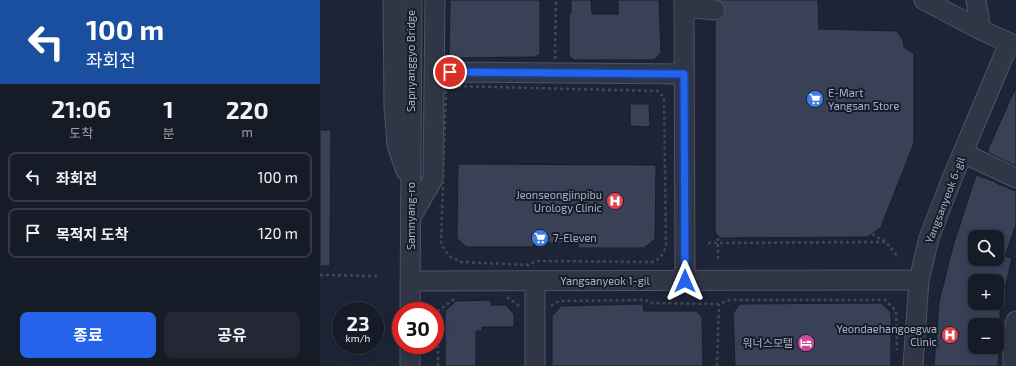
<!DOCTYPE html>
<html lang="ko">
<meta charset="utf-8">
<style>
body{margin:0;font-family:"Exo 2","Noto Sans KR",sans-serif;background:#232834;color:#f1f3f6;height:100vh;display:flex;flex-direction:column;font-size:15px;white-space:nowrap}
*{box-sizing:border-box;margin:0}
p{font-size:13px;color:#9ea1a8}
.icon{flex:none;width:22px;height:22px;fill:none;stroke:currentColor;stroke-width:2;stroke-linecap:round;stroke-linejoin:round}
.map{position:relative;flex:1;overflow:hidden}
.sheet{display:flex;flex-direction:column;background:#161b28;width:320px}
.sheet>*{flex:none}
.top-card{background:#1a4fa0;color:#fff;overflow:hidden}
.fabs{position:absolute;left:648px;top:230px;display:grid;gap:8px}
.fabs a{display:grid;place-items:center;width:36px;height:36px;border-radius:8px;background:#161b28;box-shadow:0 2px 10px #0003,0 0 0 1px #353945;font-size:20px}
.speed{position:absolute;left:12px;top:302px;display:flex;gap:8px;font-size:20px;font-weight:700;text-align:center}
.speed>*{display:grid;place-content:center;width:52px;height:52px;border-radius:50%;background:#161b28;box-shadow:0 2px 10px #0003,0 0 0 1px #353945;line-height:1}
.speed small{font-size:10px;font-weight:400}
.speed .limit{border:6px solid #d22;background:#fff;color:#111}
.pin{position:absolute;display:grid;place-items:center;width:34px;height:34px;color:#fff;margin:-17px;border:2px solid #fff;border-radius:50%;box-shadow:0 1px 4px #0007}
.me{position:absolute;width:44px;margin:-22px;rotate:0deg;stroke-linejoin:round;filter:drop-shadow(0 0 3px #0008)}
.turn{display:flex;align-items:center;gap:14px;height:84px;padding:0 20px;font-size:18px}
.turn .icon{width:52px;height:52px;stroke-width:2.5}
.turn b{display:block;font-size:28px;line-height:34px}
.eta{display:flex;justify-content:space-evenly;align-items:center;height:68px;text-align:center}
.eta b{font-size:24px;font-weight:700;line-height:28px}
.primary-button{display:flex;gap:8px;margin-top:auto;padding:8px 20px}
.primary-button a{flex:1;height:46px;border-radius:8px;background:#2563eb;color:#fff;font-size:16px;font-weight:700;line-height:46px;text-align:center}
.primary-button a+a{background:#232834;color:#f1f3f6}
ul{padding:0;list-style:none}
li{display:flex;align-items:center;gap:12px;height:50px;margin:0 8px 6px;padding:0 12px;border:2px solid #353945;border-radius:8px}
li div{flex:1}
li b{display:block;font-size:15px}
li em{font-style:normal}
main{display:flex;flex:1;min-height:0}
.map>svg:first-child{display:block}
</style>
<main>
<section class="sheet">
<div class="top-card">
<div class="turn"><svg class="icon" aria-label="left" viewBox="0 0 24 24"><path d="M17 20v-9H6M10 6l-5 5 5 5"/></svg><div><b>100 m</b>좌회전</div></div>
</div>
<div class="eta">
<div><b>21:06</b><p>도착</p></div>
<div><b>1</b><p>분</p></div>
<div><b>220</b><p>m</p></div>
</div>
<ul>
<li><svg class="icon" aria-label="left" viewBox="0 0 24 24"><path d="M17 20v-9H6M10 6l-5 5 5 5"/></svg><div><b>좌회전</b></div><em>100 m</em></li>
<li><svg class="icon" aria-label="arrive" viewBox="0 0 24 24"><path d="M6 21V4h12l-3 4 3 4H6"/></svg><div><b>목적지 도착</b></div><em>120 m</em></li>
</ul>
<div class="primary-button"><a>종료</a><a>공유</a></div>
</section>
<div class="map">
<svg width="696" height="366" viewBox="0 0 696 366">
<rect width="100%" height="100%" fill="#1d2436"/>
<!-- building -->
<g fill="#394157" stroke="#181d2c" fill-rule="evenodd">
<polygon points="130,0 220,0 220,54 215,57 129,58"/>
<polygon points="251,0 271,0 272,14 298,14 298,0 339,0 341,53 334,60 254,60 249,56 249,14 251,14"/>
<polygon points="399,0 498,0 499,29 577,31 583,40 584,47 594,54 594,143 561,227 548,237 400,238 395,232 395,21 404,17 406,11 405,5"/>
<polygon points="696,87 696,166 669,153 668,149"/>
<polygon points="310,104 329,104 330,127 310,126"/>
<polygon points="0,130 11,130 10,266 0,266"/>
<polygon points="138,164 336,165 335,239 324,248 258,248 258,243 214,243 214,247 146,247 137,238"/>
<path d="M656,175L676,182V183L696,191V225L685,256L692,258L680,310V325H655V347H679L678,366H614L619,302L633,246ZM655,237H677V259H655ZM655,281H677V303H655Z"/>
<polygon points="171,300 171,305 186,305 194,314 194,327 162,327 162,331 156,331 156,366 125,366 125,311 136,301"/>
<polygon points="561,303 571,312 571,366 415,366 413,313 420,304"/>
<polygon points="323,304 324,311 376,311 382,317 383,366 232,366 232,316 241,306"/>
</g>
<g fill="none" stroke-linecap="round" stroke-linejoin="round">
<!-- minor-tunnel -->
<polyline stroke="#394052" stroke-width="19" stroke-dasharray="19 10" stroke-linecap="butt" points="395,10 407,10"/>
<defs>
<g id="minor">
<polyline points="73,0 74,106 77,145 86,171"/>
<polyline points="364,0 365,281"/>
<polyline points="604,0 661,30 696,46"/>
<polyline points="656,0 661,30"/>
<polyline points="364,7 395,10"/>
<polyline points="115,72 364,74"/>
<polyline points="643,153 696,178"/>
<polyline points="91,217 113,179 115,0"/>
<polyline points="90,281 599,280"/>
<polyline points="90,311 92,0"/>
<polyline points="90,366 90,345"/>
<polyline points="215,366 215,281"/>
<polyline points="593,366 599,280 609,238 631,181 689,43"/>
<polyline points="693,366 693,337 696,321"/>
</g>
</defs>
<!-- minor casing -->
<use href="#minor" stroke="#4e5365" stroke-width="21"/>
<!-- path -->
<g stroke="#3a4c51" stroke-width="2.5" stroke-dasharray="3 3" stroke-linecap="butt">
<polyline points="235,59 236,0"/>
<polygon points="132,86 337,91 344,97 346,247 340,258 333,262 216,261 209,265 141,262 129,256 121,244 126,92"/>
<polyline points="552,234 566,242 579,258"/>
<polyline points="388,243 566,242"/>
<polyline points="398,259 398,235"/>
<polyline points="0,275 58,276"/>
<polyline points="187,297 198,305 199,308"/>
<polyline points="231,306 239,301 326,300 329,303 399,304 410,300 565,300 576,311 577,350"/>
<polyline points="118,366 118,311 136,298"/>
<polyline points="397,366 399,304"/>
</g>
<!-- minor -->
<use href="#minor" stroke="#313646" stroke-width="19"/>
</g>
<g fill="none" stroke-linecap="round" stroke-linejoin="round">
<defs>
<polyline id="route" points="130,72 364,74 365,281"/>
</defs>
<!-- route casing -->
<use href="#route" stroke="#184099" stroke-width="10"/>
<!-- route -->
<use href="#route" stroke="#2563eb" stroke-width="7"/>
</g>
<!-- icons -->
<defs>
<symbol id="supermarket-disc" viewBox="-11 -11 22 22"><circle r="9.5" fill="#3f7fe0" stroke="#171c2a"/><path d="M-6-5.5h2.5l.6 2H6L4.5 2H-2.5L-4.4-4H-6ZM-1.5 3.2a1.3 1.3 0 1 0 .1 0ZM3 3.2a1.3 1.3 0 1 0 .1 0Z" fill="#fff"/></symbol>
<symbol id="hospital-disc" viewBox="-11 -11 22 22"><circle r="9.5" fill="#e0444e" stroke="#171c2a"/><path d="M-5-5h3v3.5h4V-5h3V5h-3V1.5h-4V5h-3Z" fill="#fff"/></symbol>
<symbol id="hotel-disc" viewBox="-11 -11 22 22"><circle r="9.5" fill="#d1479c" stroke="#171c2a"/><path d="M-6-4.5h1.5V1H6V5H4.5V3h-9V5H-6ZM-4 0a1.8 1.8 0 1 1 3.6 0ZM.5 0V-2.5h3Q6-2.5 6 0Z" fill="#fff"/></symbol>
</defs>
<g fill-rule="evenodd">
<use href="#supermarket-disc" x="485" y="89" width="20" height="20"/>
<use href="#hospital-disc" x="285" y="191" width="20" height="20"/>
<use href="#supermarket-disc" x="210" y="228" width="20" height="20"/>
<use href="#hospital-disc" x="620" y="325" width="20" height="20"/>
<use href="#hotel-disc" x="476" y="333" width="20" height="20"/>
</g>
<g text-anchor="middle" stroke-width="4" stroke-linejoin="round" paint-order="stroke">
<!-- street labels -->
<g font-size="11" fill="#aab0c4" stroke="#171c2a">
<text transform="translate(91 61) rotate(-90)" y="4">Sapnyanggyo Bridge</text>
<text transform="translate(625 200) rotate(-69)" y="4">Yangsanyeok 6-gil</text>
<text transform="translate(91 216) rotate(-90)" y="4">Samnyang-ro</text>
<text x="285" y="285">Yangsanyeok 1-gil</text>
</g>
<!-- poi labels -->
<g font-size="11" fill="#aab0c4" stroke="#171c2a" text-anchor="end">
<text x="508" y="97" text-anchor="start">E-Mart<tspan x="508" dy="13">Yangsan Store</tspan></text>
<text x="282" y="199">Jeonseongjinpibu<tspan x="282" dy="13">Urology Clinic</tspan></text>
<text x="233" y="242" text-anchor="start">7-Eleven</text>
<text x="617" y="333">Yeondaehangoegwa<tspan x="617" dy="13">Clinic</tspan></text>
<text x="473" y="347">워너스모텔</text>
</g>
</g>
</svg>
<div class="fabs">
<a><svg class="icon" aria-label="search" viewBox="0 0 24 24"><circle cx="10" cy="10" r="6"/><path d="M15 15l6 6"/></svg></a>
<a>+</a>
<a>−</a>
</div>
<div class="speed"><div>23<small>km/h</small></div><div class="limit">30</div></div>
<div class="pin" style="left:130px;top:72px;background:#d93025"><svg class="icon" aria-label="arrive" viewBox="0 0 24 24"><path d="M6 21V4h12l-3 4 3 4H6"/></svg></div>
<svg class="me" style="left:365px;top:281px" viewBox="-20 -20 40 40"><path d="M0-17L14 15 0 8-14 15z" fill="#2563eb" stroke="#fff" stroke-width="4"/></svg>
</div>
</main>
